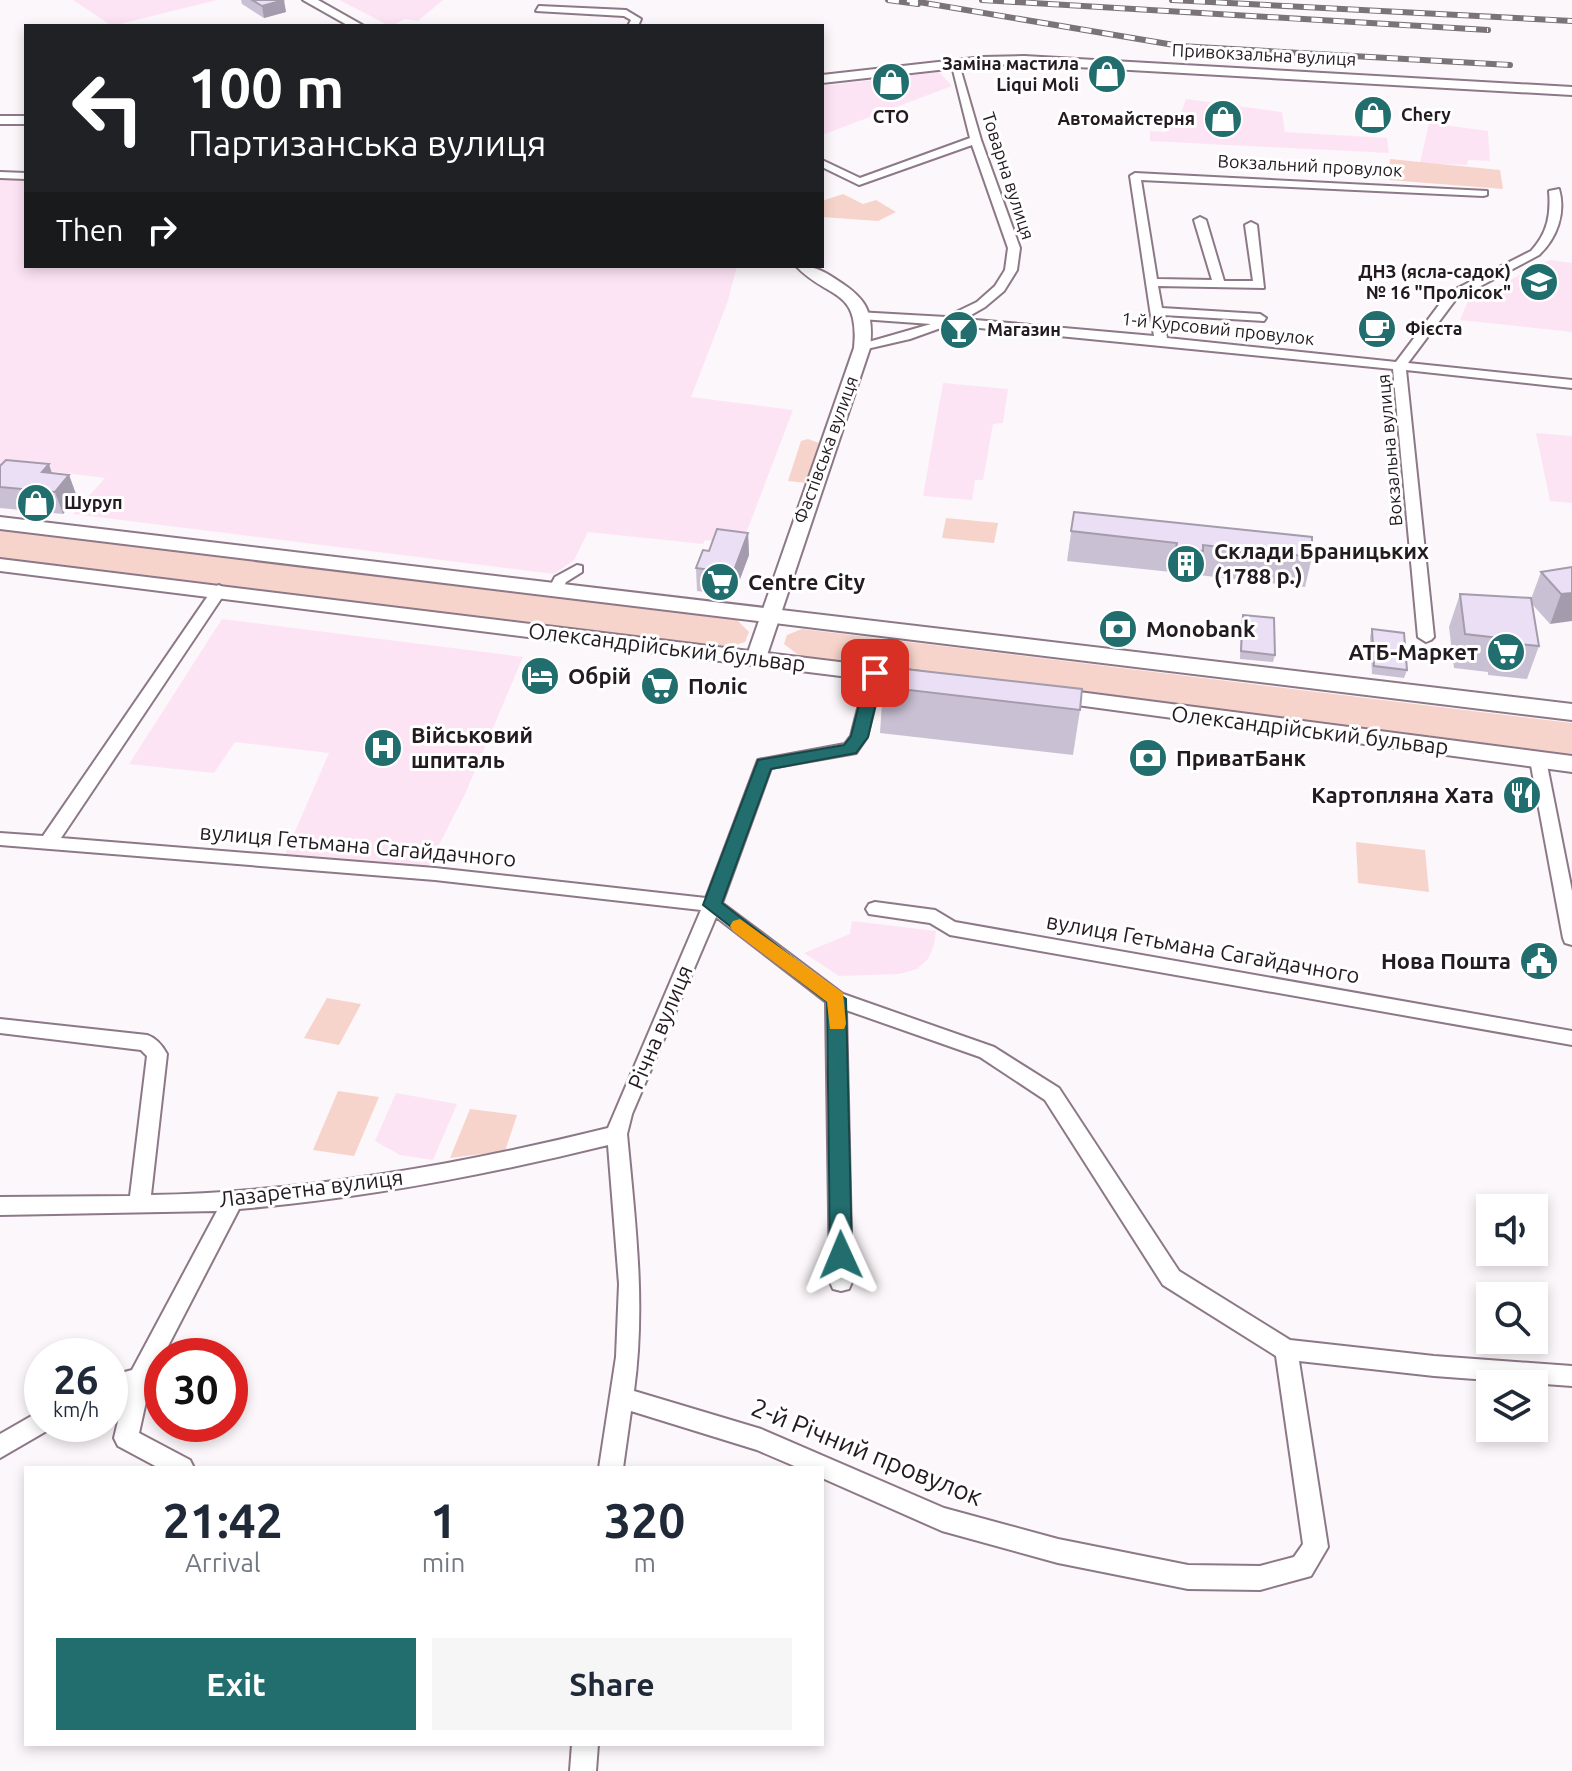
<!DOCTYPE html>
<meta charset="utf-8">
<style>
body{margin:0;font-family:Ubuntu,sans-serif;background:#f6f6f7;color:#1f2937;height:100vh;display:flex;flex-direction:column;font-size:30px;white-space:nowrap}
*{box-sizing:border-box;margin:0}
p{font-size:26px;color:#747a83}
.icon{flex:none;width:44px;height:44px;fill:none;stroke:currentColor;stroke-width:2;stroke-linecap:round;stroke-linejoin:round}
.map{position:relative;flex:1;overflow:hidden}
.drawer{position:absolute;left:24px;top:1466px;width:800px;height:280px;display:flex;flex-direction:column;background:#fff;border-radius:0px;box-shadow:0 4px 12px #0003}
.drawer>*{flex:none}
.hud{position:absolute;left:24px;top:24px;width:800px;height:244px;border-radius:0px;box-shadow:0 4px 12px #0003;background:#202124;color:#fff;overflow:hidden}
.controls{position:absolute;left:1476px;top:1194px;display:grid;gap:16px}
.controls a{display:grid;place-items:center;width:72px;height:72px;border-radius:0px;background:#fff;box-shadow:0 4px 12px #0003;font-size:40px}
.speed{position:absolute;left:24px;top:1338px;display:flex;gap:16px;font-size:40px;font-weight:700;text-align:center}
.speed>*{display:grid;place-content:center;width:104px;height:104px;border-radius:50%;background:#fff;box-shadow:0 4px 12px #0003;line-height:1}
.speed small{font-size:20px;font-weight:400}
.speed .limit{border:12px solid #d22;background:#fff;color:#111}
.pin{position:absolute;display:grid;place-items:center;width:68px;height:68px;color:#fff;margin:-34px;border-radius:16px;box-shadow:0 4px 12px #0006}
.me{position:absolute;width:88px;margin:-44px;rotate:359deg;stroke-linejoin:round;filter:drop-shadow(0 0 6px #0008)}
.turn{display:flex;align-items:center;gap:28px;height:168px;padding:0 32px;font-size:36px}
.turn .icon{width:104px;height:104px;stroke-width:2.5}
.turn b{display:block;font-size:56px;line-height:68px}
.then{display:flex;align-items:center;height:76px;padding:0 32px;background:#0003;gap:16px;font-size:30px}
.eta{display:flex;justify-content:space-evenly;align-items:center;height:136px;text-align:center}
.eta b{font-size:48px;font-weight:700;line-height:56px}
.primary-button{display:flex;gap:16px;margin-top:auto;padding:16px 32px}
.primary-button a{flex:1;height:92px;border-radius:0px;background:#226e6f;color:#fff;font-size:32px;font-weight:700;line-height:92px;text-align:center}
.primary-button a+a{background:#f6f6f7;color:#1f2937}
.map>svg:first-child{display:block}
</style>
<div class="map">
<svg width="1572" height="1771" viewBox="0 0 1572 1771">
<rect width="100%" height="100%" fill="#fcf7fa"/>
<!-- built -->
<g fill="#fde4f5">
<polygon points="73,0 217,0 112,26"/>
<polygon points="339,0 443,0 418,21 405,19 395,24 386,24"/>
<polygon points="939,72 952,86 822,135 822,86"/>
<polygon points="1186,99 1282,112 1285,132 1387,138 1389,153 1150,141 1150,131 1165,132 1161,112 1181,113"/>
<polygon points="1429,123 1488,131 1490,161 1468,160 1467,165 1420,163"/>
<polygon points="0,175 26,176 26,266 737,266 728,301 691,397 793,410 742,544 705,540 703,544 588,532 574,560 554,574 73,514 105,478 0,465"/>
<polygon points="1550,260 1572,263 1572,332 1460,320 1468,301"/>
<polygon points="943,383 1008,389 1003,423 993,424 983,480 975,480 972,500 923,496"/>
<polygon points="1536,433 1572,436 1572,503 1550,501"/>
<polygon points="222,619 523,657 465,794 426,870 283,859 329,753 235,742 214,773 129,764"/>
<polygon points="852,921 936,931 934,945 928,959 917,969 899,974 839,976 804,953 850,934"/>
<polygon points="396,1093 457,1104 433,1160 400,1155 375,1141"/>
</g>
<!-- green -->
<g fill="#f7d4cb">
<polygon points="1390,159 1500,170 1503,189 1389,180"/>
<polygon points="843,194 863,204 876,200 896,212 878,221 822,217 822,201"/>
<polygon points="808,439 819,443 807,483 788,481 801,441"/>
<polygon points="946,518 998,523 994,543 942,538"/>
<polygon points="0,529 737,620 749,632 745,642 729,647 0,558"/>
<polygon points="802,629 1572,723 1572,756 801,657 784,644 787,635"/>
<polygon points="1356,842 1425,850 1429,892 1358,883"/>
<polygon points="327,998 361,1004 339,1045 304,1038"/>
<polygon points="338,1091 379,1097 354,1156 313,1150"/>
<polygon points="470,1109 517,1115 505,1151 450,1158"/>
</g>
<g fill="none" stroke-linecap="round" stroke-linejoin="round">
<defs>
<g id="minor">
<polygon points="539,6 626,10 641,19 638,26 628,26 631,20 624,16 536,11"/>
<path d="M951,62L959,64L981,140L1020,248L1017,270L1004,291L985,307L964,319L1154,336L1130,176L1135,173L1487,191V195L1483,196L1141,180L1157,279L1212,280L1194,220L1200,217L1206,220L1224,281H1253L1245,225L1251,222L1257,225L1264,288L1158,286L1162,308L1260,314L1266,318L1264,321L1163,315L1167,338L1396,362L1448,293L1531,251C1548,233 1551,214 1549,191L1559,189C1566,213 1557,238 1539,255L1456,299L1408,363L1572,380V388L1406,370L1434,637L1431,640L1426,642L1418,637L1393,369L949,325L910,339L858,351V345L931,324L861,319L855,315L857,312L946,317L977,302L995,286L1005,270L1008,248L972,145L859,185L822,167V160L860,178L970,138Z"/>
<polygon points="0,172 26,173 26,179 0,178"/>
<polygon points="577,565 582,566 582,572 566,582 560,595 550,595 547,592 555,577"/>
<path d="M219,585L227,590L61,838L435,868L706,898L758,760L845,744L851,736L867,673L869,669H881L883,673L867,737L856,753L771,768L722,903L843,994L994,1047L1059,1088L1179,1271L1290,1340L1434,1356L1572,1366V1386L1434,1376L1299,1361L1328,1547L1311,1576L1260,1590L1188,1589L1058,1563L942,1531L822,1478V1468H799L757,1450L631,1411L623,1468H599L616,1357L619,1284L608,1145C486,1175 364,1198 239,1209L151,1379L139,1433L190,1460L194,1468H159L118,1446L114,1438L125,1392L110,1396V1376L132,1370L217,1211L0,1215V1197L130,1196L147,1056L141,1050L0,1033V1019L147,1035C156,1038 162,1045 167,1054L151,1195C306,1192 458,1165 608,1128L701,910L435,880L0,845V833L43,836L214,587ZM716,917L826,1002L830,1282L833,1289L841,1291L849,1289L852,1282L846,1010L980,1057L1045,1100L1163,1285L1276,1356L1303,1544L1294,1557L1260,1566L1188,1565L1058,1539L944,1508L761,1429L634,1391C646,1304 635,1220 627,1134L632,1114Z"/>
<polygon points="1538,754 1546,760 1572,891 1572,945 1565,943 1563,938 1530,760"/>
<polygon points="875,902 935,910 955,922 1572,1031 1572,1045 950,935 930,923 869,914 866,909 869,904"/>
<polygon points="42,1410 42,1424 52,1424 50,1429 0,1458 0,1434"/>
<polygon points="572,1744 598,1744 596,1771 570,1771"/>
</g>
<g id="tertiary">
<polygon points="303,0 318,0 364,26 349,26"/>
<polygon points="1024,56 1572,87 1572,95 1024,64 983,65 822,83 822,75 983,57"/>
<rect x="0" y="116" width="26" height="8"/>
<path d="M796,266C814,266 822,270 837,280C867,299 874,312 870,348L766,658L756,664L746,658L854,348C860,287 828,300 796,266Z"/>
</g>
<g id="secondary">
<polygon points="0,517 1572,704 1572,720 0,529"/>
<polygon points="0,559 921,672 929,674 933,679 929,684 921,686 0,571"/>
<polygon points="1048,688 1572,756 1572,772 1040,700 1036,695 1040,690"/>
</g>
</defs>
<!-- minor casing -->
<use href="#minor" stroke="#8d7887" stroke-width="4"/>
<!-- tertiary casing -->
<use href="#tertiary" stroke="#8d7887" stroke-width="4"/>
<!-- secondary casing -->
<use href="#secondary" stroke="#8d7887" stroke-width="4"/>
<!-- minor -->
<use href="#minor" fill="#fff" fill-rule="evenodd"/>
<!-- tertiary -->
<use href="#tertiary" fill="#fff" fill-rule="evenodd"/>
<!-- secondary -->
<use href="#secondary" fill="#fff" fill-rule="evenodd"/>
<defs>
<g id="rail">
<polyline points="888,0 918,4"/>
<polyline points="907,0 1180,46 1510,65"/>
<polyline points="982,0 1488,30"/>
<polyline points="1172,0 1572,21"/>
</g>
</defs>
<!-- rail casing -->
<use href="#rail" stroke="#7a7478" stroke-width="6"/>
<!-- rail -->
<use href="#rail" stroke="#fff" stroke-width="4" stroke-dasharray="11" stroke-linecap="butt"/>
</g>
<!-- wall -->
<g fill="#cac0d4">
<polygon points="241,0 283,0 286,12 264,18 242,4"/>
<polygon points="0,466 69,475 77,497 63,514 0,508"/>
<polygon points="1074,512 1312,557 1305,587 1198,575 1197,580 1171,578 1171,572 1067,561"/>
<polygon points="748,533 749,555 734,595 697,591 696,568 709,551"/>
<polygon points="1572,567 1550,624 1532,604 1539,646 1527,679 1488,675 1488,672 1454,668 1449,627 1460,594 1531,599 1541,572"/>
<polygon points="1243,615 1275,655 1273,662 1240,659 1241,622"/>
<polygon points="1372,629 1407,670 1404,678 1372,674 1370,637"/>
<polygon points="883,687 1080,710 1073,755 880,733"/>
</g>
<!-- shaded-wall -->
<g fill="#a49cac">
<polygon points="284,0 286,12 264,18 262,6"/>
<polygon points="49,464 56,486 42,472"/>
<polygon points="69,475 77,497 63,514 55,492"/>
<polygon points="748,533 749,555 734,595 733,573"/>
<polygon points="1572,593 1572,621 1550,624 1561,594"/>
</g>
<!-- building -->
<g fill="#ebdff6" stroke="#a49cac" stroke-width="2">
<polygon points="252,0 284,0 262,6"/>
<polygon points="6,460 49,464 42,472 69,475 55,492 0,487 0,466"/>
<polygon points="1074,512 1312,537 1312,557 1203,545 1203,551 1176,548 1177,543 1071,531"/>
<polygon points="717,529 748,533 733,573 696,568 703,550 709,551"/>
<polygon points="1572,567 1572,593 1561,594 1541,572"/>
<polygon points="1460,594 1531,598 1539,646 1500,642 1499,638 1465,634"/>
<polygon points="1243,615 1274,618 1275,655 1241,651"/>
<polygon points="1372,629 1404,633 1407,670 1374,666"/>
<polygon points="887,667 1082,689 1080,710 883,687"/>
</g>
<!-- route -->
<polygon fill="#226e6f" stroke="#164848" stroke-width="2" points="875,668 883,673 868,737 856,753 771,769 722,903 846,999 852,1255 849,1262 841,1265 833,1262 830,1255 827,1002 703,905 758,760 844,745 851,736 867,673"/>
<!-- slow -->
<polygon fill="#f59e0b" points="740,919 843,993 846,1024 844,1029 830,1029 827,1002 733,931 730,926 733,921"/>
<!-- icons -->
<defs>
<symbol id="shop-disc" viewBox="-11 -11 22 22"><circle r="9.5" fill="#226e6f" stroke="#fff"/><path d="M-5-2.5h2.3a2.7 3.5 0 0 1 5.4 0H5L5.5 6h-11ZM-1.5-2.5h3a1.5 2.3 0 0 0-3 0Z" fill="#fff"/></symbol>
<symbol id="school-disc" viewBox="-11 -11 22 22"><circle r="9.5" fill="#226e6f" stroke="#fff"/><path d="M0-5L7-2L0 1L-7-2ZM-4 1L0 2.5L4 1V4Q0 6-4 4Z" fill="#fff"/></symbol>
<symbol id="cafe-disc" viewBox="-11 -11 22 22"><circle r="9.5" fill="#226e6f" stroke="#fff"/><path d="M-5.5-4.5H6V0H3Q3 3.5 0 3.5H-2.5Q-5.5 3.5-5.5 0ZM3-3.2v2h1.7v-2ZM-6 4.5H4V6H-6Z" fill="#fff"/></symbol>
<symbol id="bar-disc" viewBox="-11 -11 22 22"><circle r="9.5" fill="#226e6f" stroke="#fff"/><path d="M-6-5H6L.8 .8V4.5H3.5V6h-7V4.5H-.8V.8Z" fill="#fff"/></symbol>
<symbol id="building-disc" viewBox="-11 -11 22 22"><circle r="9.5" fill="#226e6f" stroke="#fff"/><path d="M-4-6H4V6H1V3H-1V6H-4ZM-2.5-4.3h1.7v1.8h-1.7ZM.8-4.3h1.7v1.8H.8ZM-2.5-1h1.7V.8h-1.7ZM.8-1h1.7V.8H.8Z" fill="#fff"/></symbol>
<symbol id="supermarket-disc" viewBox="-11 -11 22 22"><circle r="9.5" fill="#226e6f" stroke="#fff"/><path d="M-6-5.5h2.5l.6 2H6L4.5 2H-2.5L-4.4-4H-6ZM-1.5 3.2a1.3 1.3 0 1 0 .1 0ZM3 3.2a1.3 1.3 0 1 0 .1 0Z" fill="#fff"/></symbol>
<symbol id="bank-disc" viewBox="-11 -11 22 22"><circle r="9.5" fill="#226e6f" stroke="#fff"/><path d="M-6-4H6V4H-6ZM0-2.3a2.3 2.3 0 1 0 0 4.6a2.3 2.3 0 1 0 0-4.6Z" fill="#fff"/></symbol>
<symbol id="hotel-disc" viewBox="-11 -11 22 22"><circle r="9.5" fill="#226e6f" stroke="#fff"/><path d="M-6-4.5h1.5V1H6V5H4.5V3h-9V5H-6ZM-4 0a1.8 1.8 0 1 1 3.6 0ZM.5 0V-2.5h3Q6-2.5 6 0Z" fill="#fff"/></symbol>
<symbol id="hospital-disc" viewBox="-11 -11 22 22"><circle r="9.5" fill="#226e6f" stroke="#fff"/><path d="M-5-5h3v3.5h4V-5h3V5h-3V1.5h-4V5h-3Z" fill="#fff"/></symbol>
<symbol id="restaurant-disc" viewBox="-11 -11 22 22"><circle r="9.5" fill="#226e6f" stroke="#fff"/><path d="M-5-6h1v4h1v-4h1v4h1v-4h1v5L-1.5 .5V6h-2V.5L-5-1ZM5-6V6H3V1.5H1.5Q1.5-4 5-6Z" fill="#fff"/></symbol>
<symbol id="civic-disc" viewBox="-11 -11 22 22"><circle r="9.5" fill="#226e6f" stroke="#fff"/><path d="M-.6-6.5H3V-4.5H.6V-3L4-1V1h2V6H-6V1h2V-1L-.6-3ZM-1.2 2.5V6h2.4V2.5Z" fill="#fff"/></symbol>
</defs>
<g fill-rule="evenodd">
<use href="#shop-disc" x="1085" y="52" width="44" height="44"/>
<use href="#shop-disc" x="869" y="60" width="44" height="44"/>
<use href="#shop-disc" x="1351" y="93" width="44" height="44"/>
<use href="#shop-disc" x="1201" y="97" width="44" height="44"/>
<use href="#school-disc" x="1517" y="260" width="44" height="44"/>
<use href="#cafe-disc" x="1355" y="307" width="44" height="44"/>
<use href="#bar-disc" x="937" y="308" width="44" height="44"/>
<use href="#shop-disc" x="14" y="481" width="44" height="44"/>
<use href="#building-disc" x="1164" y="542" width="44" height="44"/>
<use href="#supermarket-disc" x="698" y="560" width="44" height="44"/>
<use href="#bank-disc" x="1096" y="607" width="44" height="44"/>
<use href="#supermarket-disc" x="1484" y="630" width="44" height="44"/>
<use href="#hotel-disc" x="518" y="654" width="44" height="44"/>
<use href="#supermarket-disc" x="638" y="664" width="44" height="44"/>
<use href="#hospital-disc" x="361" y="726" width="44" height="44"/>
<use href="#bank-disc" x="1126" y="736" width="44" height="44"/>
<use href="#restaurant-disc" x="1500" y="773" width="44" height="44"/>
<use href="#civic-disc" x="1517" y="939" width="44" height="44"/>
</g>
<g text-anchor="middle" stroke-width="6" stroke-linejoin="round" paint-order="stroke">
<!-- far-street labels -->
<g font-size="18" fill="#231b20" stroke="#fff">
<text transform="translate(1264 55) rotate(3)" y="6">Привокзальна вулиця</text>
<text transform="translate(1310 166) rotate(3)" y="6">Вокзальний провулок</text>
<text transform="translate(1008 176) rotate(72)" y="6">Товарна вулиця</text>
<text transform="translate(1218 329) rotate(6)" y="6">1-й Курсовий провулок</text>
<text transform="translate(826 450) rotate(-70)" y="6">Фастівська вулиця</text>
<text transform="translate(1390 450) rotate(-95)" y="6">Вокзальна вулиця</text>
</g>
<!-- far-poi labels -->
<g font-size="18" font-weight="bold" fill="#231b20" stroke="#fff" text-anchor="start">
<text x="1079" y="70" text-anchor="end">Заміна мастила<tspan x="1079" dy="21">Liqui Moli</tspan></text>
<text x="1401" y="121">Chery</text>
<text x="891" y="123" text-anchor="middle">СТО</text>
<text x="1195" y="125" text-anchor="end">Автомайстерня</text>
<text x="1511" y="278" text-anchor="end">ДНЗ (ясла-садок)<tspan x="1511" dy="21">№ 16 "Пролісок"</tspan></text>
<text x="1405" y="335">Фієста</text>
<text x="987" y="336">Магазин</text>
<text x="64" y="509">Шуруп</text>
</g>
<!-- poi labels -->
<g font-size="22" font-weight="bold" fill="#231b20" stroke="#fff" text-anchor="start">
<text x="1214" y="559">Склади Браницьких<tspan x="1214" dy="25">(1788 р.)</tspan></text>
<text x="748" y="590">Centre City</text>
<text x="1146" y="637">Monobank</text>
<text x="1478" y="660" text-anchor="end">АТБ-Маркет</text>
<text x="568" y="684">Обрій</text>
<text x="688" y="694">Поліс</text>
<text x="411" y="743">Військовий<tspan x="411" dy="25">шпиталь</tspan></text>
<text x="1176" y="766">ПриватБанк</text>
<text x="1494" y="803" text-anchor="end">Картопляна Хата</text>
<text x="1511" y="969" text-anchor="end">Нова Пошта</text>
</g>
<!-- street labels -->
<g font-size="22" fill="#231b20" stroke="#fff">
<text transform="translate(667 647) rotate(7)" y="8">Олександрійський бульвар</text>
<text transform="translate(1310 730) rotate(7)" y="8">Олександрійський бульвар</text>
<text transform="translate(358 845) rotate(5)" y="8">вулиця Гетьмана Сагайдачного</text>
<text transform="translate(1203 948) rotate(10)" y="8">вулиця Гетьмана Сагайдачного</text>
<text transform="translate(660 1027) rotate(-67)" y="8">Річна вулиця</text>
<text transform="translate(311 1188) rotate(-7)" y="8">Лазаретна вулиця</text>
</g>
<!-- near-street labels -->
<g font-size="26" fill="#231b20" stroke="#fff">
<text transform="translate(867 1452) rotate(22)" y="9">2-й Річний провулок</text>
</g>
</g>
</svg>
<div class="controls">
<a><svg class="icon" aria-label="sound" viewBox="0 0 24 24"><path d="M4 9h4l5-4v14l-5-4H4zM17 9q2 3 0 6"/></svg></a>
<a><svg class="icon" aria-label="search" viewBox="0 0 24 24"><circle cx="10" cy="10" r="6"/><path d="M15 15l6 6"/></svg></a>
<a><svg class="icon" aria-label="layers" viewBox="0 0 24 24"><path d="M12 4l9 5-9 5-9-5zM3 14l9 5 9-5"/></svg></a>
</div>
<div class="speed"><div>26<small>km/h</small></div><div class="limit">30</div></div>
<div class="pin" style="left:875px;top:673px;background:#d93025"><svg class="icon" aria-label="arrive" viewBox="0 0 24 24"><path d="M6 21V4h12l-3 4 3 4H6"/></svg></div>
<svg class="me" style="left:841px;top:1255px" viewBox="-20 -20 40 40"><path d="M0-17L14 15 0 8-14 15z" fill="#226e6f" stroke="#fff" stroke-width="4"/></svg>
<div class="hud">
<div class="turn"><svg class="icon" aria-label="left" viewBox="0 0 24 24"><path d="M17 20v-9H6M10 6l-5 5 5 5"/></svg><div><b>100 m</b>Партизанська вулиця</div></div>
<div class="then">Then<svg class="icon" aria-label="right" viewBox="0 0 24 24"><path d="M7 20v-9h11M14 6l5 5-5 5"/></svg></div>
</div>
<section class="drawer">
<div class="eta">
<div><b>21:42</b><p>Arrival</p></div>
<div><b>1</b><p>min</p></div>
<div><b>320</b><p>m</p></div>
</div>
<div class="primary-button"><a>Exit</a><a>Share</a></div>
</section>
</div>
